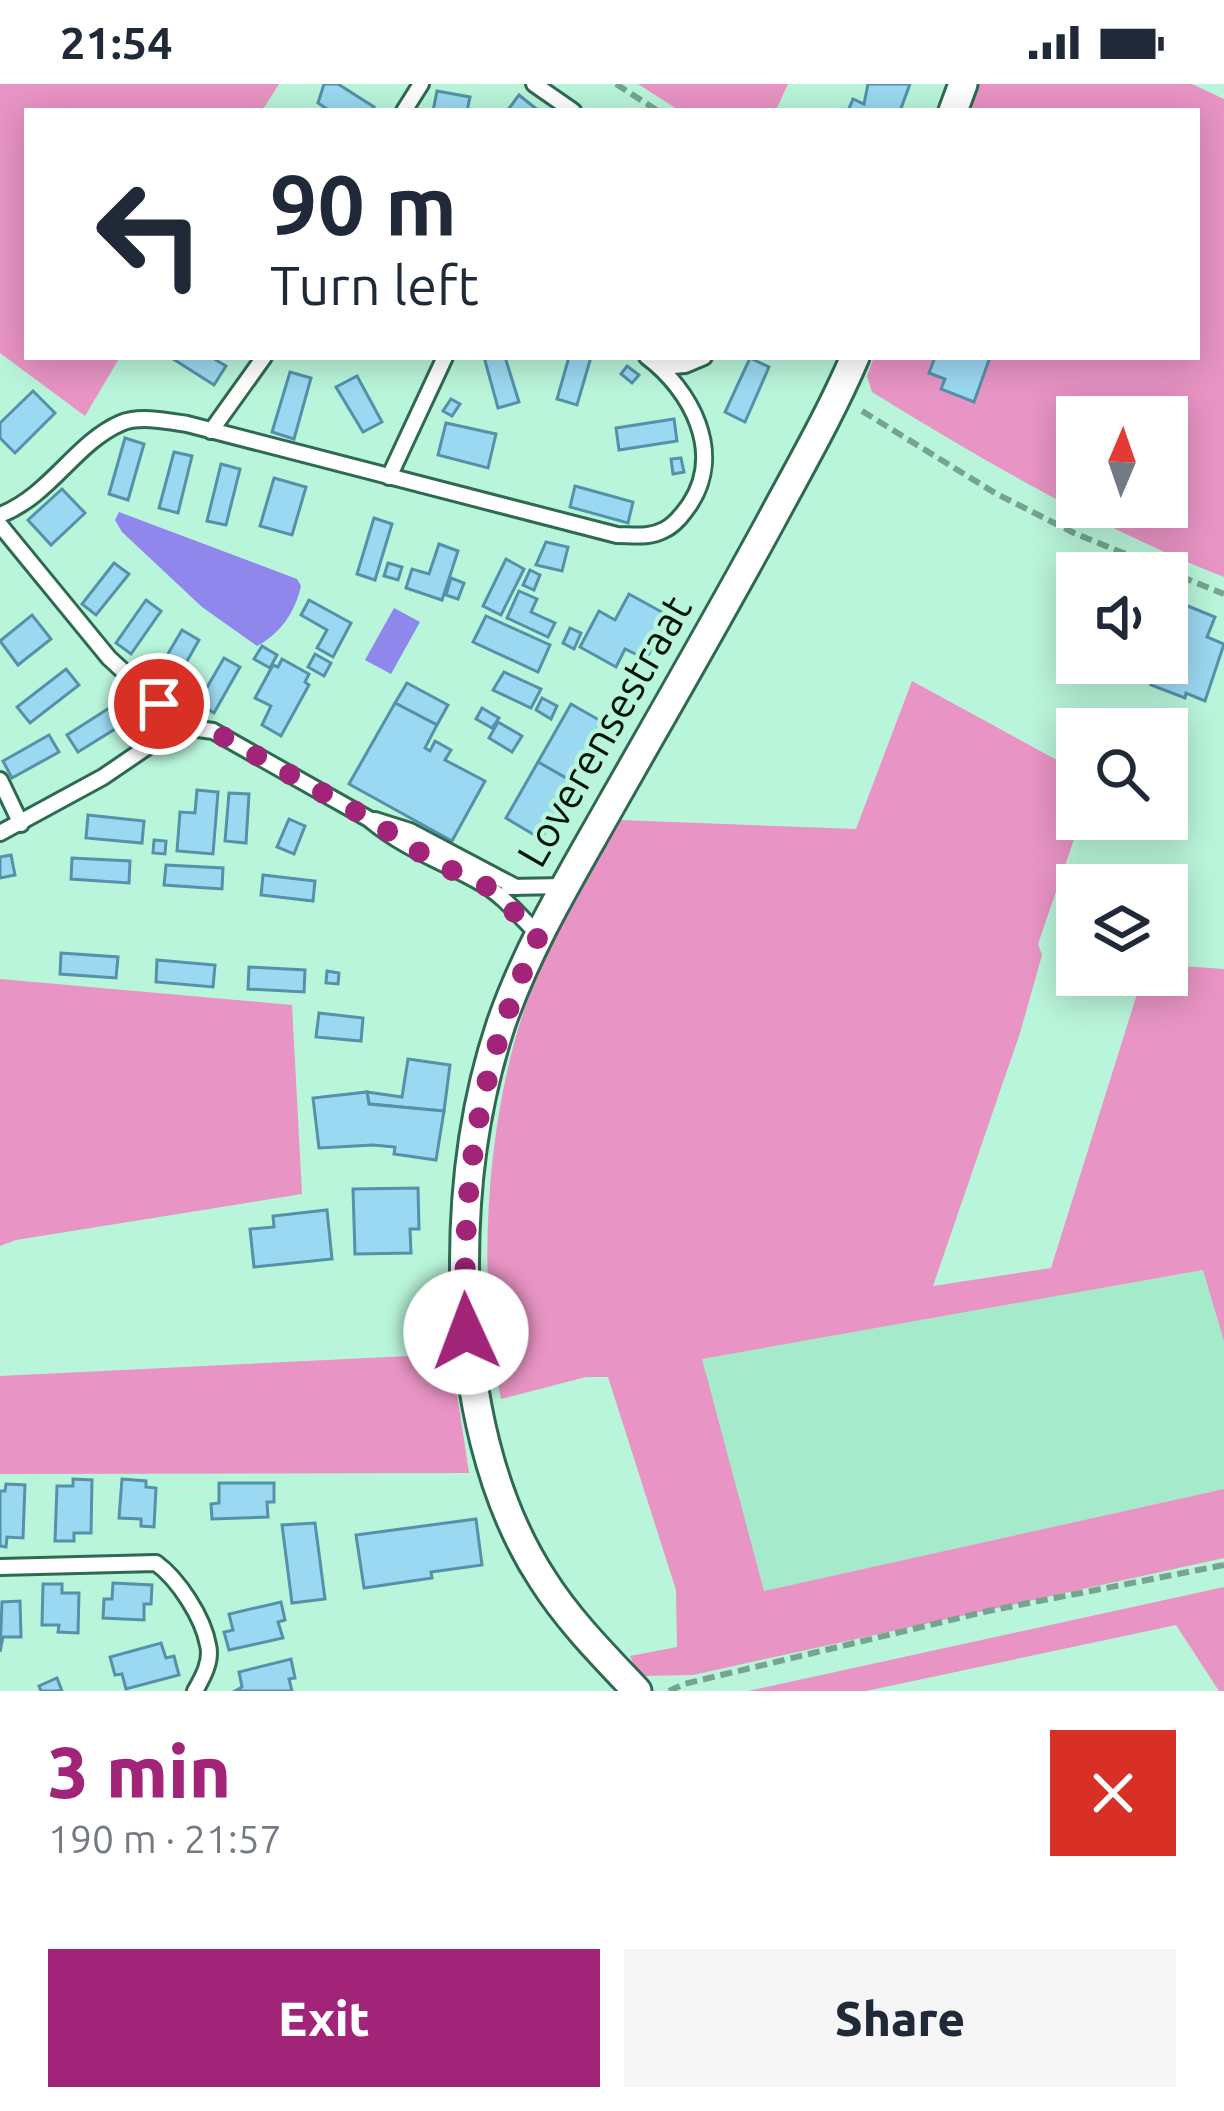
<!DOCTYPE html>
<meta charset="utf-8">
<style>
body{margin:0;font-family:Ubuntu,sans-serif;background:#f6f6f7;color:#1f2937;height:100vh;display:flex;flex-direction:column;font-size:45px;white-space:nowrap}
*{box-sizing:border-box;margin:0}
p{font-size:39px;color:#747a83}
.icon{flex:none;width:66px;height:66px;fill:none;stroke:currentColor;stroke-width:2;stroke-linecap:round;stroke-linejoin:round}
.map{position:relative;height:1607px;overflow:hidden}
.sheet{display:flex;flex-direction:column;background:#fff;flex:1}
.sheet>*{flex:none}
.guide{position:absolute;left:24px;top:24px;width:1176px;height:252px;border-radius:0px;box-shadow:0 6px 30px #0003;background:#fff;color:#1f2937;overflow:hidden}
.needle{width:78px;rotate:2deg}
.controls{position:absolute;left:1056px;top:312px;display:grid;gap:24px}
.controls a{display:grid;place-items:center;width:132px;height:132px;border-radius:0px;background:#fff;box-shadow:0 6px 30px #0003;font-size:60px}
.pin{position:absolute;display:grid;place-items:center;width:102px;height:102px;color:#fff;margin:-51px;border:6px solid #fff;border-radius:50%;box-shadow:0 3px 12px #0007}
.me{position:absolute;width:132px;margin:-66px;rotate:358deg;stroke-linejoin:round;filter:drop-shadow(0 0 9px #0008)}
.turn{display:flex;align-items:center;gap:42px;height:252px;padding:0 48px;font-size:54px}
.turn .icon{width:156px;height:156px;stroke-width:2.5}
.turn b{display:block;font-size:84px;line-height:102px}
.round{display:grid;place-items:center;flex:none;width:126px;height:126px;border-radius:0px;background:#f6f6f7}
.head{display:flex;align-items:center;justify-content:space-between;height:204px;padding:0 48px}
h1{font-size:72px;font-weight:800;line-height:90px;color:#a12478}
.cta{display:flex;gap:24px;margin-top:auto;padding:24px 48px}
.cta a{flex:1;height:138px;border-radius:0px;background:#a12478;color:#fff;font-size:48px;font-weight:800;line-height:138px;text-align:center}
.cta a+a{background:#f6f6f7;color:#1f2937}
.status{display:flex;justify-content:space-between;align-items:center;height:84px;padding:0 60px;background:#fff;direction:ltr}
.status svg{height:33px;fill:currentColor}
.map>svg:first-child{display:block}
</style>
<div class="status"><b>21:54</b><svg viewBox="0 0 49 12"><path d="M0 12V9h3v3zM5 12V6h3v6zM10 12V3h3v9zM15 12V0h3v12zM26 1h20v11H26zM47 4h2v5h-2z"/></svg></div>
<div class="map">
<svg width="1224" height="1607" viewBox="0 0 1224 1607">
<rect width="100%" height="100%" fill="#b9f5da"/>
<!-- built -->
<polygon fill="#a5eacb" points="1204,1186 1224,1257 1224,1405 764,1507 701,1275"/>
<!-- green -->
<g fill="#e894c4" fill-rule="evenodd">
<polygon points="0,0 279,0 262,27 27,27 27,273 120,273 85,332 0,269"/>
<polygon points="638,0 788,0 777,24 782,27 680,27"/>
<path d="M979,0H1192L1224,15V493C1100,444 985,378 872,308L867,292L874,273H1197V27H969ZM1077,333H1167V423H1077Z"/>
<path d="M912,597L1077,687V735H1081L1038,860L1042,871L1020,949L933,1202L1051,1184L1143,891H1167V881L1224,885V1257L1203,1186L702,1275L764,1507L1224,1405V1474L693,1591L639,1592L630,1572L677,1563L676,1506L608,1293H586L501,1315C474,1186 487,1004 541,882C563,832 593,784 619,736L856,745Z"/>
<polygon points="0,895 292,921 302,1110 16,1156 0,1162"/>
<polygon points="451,1270 469,1389 0,1390 0,1292"/>
<polygon points="1224,1503 1224,1607 1219,1607 1176,1541 866,1607 748,1607"/>
</g>
<!-- water -->
<g fill="#8f87ec">
<path d="M119,428L297,495L301,502C295,528 281,549 257,562L202,523L122,448L115,436Z"/>
<polygon points="394,524 420,538 391,590 365,576"/>
</g>
<!-- building -->
<g fill="#9bd8f1" stroke="#5591a8" stroke-width="3">
<polygon points="324,0 338,0 374,23 371,27 330,27 318,19"/>
<polygon points="868,0 910,0 900,27 848,27 853,15 864,20"/>
<polygon points="437,7 470,13 467,27 433,27"/>
<polygon points="519,11 539,27 507,27"/>
<polygon points="170,273 211,273 226,282 214,301"/>
<polygon points="484,273 505,273 519,318 498,324"/>
<polygon points="569,273 591,273 577,321 557,315"/>
<polygon points="935,273 994,273 989,276 974,318 941,305 945,295 929,289"/>
<polygon points="750,274 769,283 745,338 725,328"/>
<polygon points="627,282 639,291 632,299 621,290"/>
<polygon points="290,288 311,294 294,355 272,348"/>
<polygon points="357,292 382,338 363,348 336,303"/>
<polygon points="33,307 55,329 15,369 0,354 0,339"/>
<polygon points="451,315 460,320 452,332 443,327"/>
<polygon points="674,335 677,357 619,366 616,344"/>
<polygon points="446,339 496,350 488,384 438,371"/>
<polygon points="125,354 144,360 128,416 109,410"/>
<polygon points="174,368 192,372 178,429 159,424"/>
<polygon points="681,374 684,388 673,390 671,375"/>
<polygon points="221,380 240,385 226,441 207,437"/>
<polygon points="274,394 306,403 292,451 260,442"/>
<polygon points="575,402 633,418 628,439 570,423"/>
<polygon points="62,405 85,429 51,461 28,436"/>
<polygon points="374,434 392,440 375,496 357,490"/>
<polygon points="546,458 568,463 562,487 536,481"/>
<polygon points="439,460 458,467 442,516 406,504 412,485 429,490"/>
<polygon points="506,475 524,485 501,531 483,522"/>
<polygon points="114,479 129,490 96,531 82,520"/>
<polygon points="388,479 402,483 398,496 384,492"/>
<polygon points="530,486 540,491 534,506 523,501"/>
<polygon points="451,494 464,499 458,515 446,511"/>
<polygon points="519,507 537,515 531,528 555,539 548,553 507,534"/>
<polygon points="629,510 669,532 646,575 625,565 616,583 580,563 599,527 615,536"/>
<polygon points="146,516 161,527 131,570 116,559"/>
<polygon points="309,516 351,539 333,573 317,564 327,546 301,531"/>
<polygon points="1183,520 1215,533 1207,553 1224,560 1205,617 1186,609 1185,614 1151,601 1160,579 1167,579 1167,561"/>
<polygon points="32,531 51,555 18,581 0,557"/>
<polygon points="486,532 550,561 538,588 473,558"/>
<polygon points="570,544 581,549 574,565 563,559"/>
<polygon points="182,546 199,556 170,607 152,597"/>
<polygon points="262,562 277,571 270,584 254,575"/>
<polygon points="315,570 331,579 324,592 308,583"/>
<polygon points="224,574 240,583 214,629 198,619"/>
<polygon points="282,575 309,590 305,598 309,601 281,652 262,641 271,622 255,614 273,581 278,583"/>
<polygon points="66,585 79,601 30,639 17,623"/>
<polygon points="504,588 541,605 531,624 493,606"/>
<polygon points="407,599 448,621 437,641 395,619"/>
<polygon points="542,614 557,622 551,635 536,626"/>
<polygon points="117,619 128,637 78,668 67,651"/>
<polygon points="395,619 437,641 425,664 430,667 435,657 451,666 445,676 485,697 452,757 349,700"/>
<polygon points="571,620 606,640 573,698 538,678"/>
<polygon points="482,624 499,634 492,644 476,635"/>
<polygon points="498,638 522,652 512,668 489,654"/>
<polygon points="49,651 59,668 12,694 3,677"/>
<polygon points="538,678 573,698 541,755 506,734"/>
<polygon points="197,706 218,708 213,770 177,767 180,728 195,729"/>
<polygon points="229,709 249,710 246,759 225,757"/>
<polygon points="88,731 144,737 142,759 86,754"/>
<polygon points="289,735 305,742 294,770 277,763"/>
<polygon points="154,756 166,757 165,770 153,769"/>
<polygon points="11,771 15,791 0,794 0,773"/>
<polygon points="72,774 130,777 129,799 71,795"/>
<polygon points="166,781 223,784 222,805 164,801"/>
<polygon points="263,791 315,797 313,817 261,811"/>
<polygon points="61,869 118,873 116,894 60,890"/>
<polygon points="157,876 215,881 213,903 156,898"/>
<polygon points="249,883 305,886 304,908 248,905"/>
<polygon points="327,887 339,889 338,900 326,899"/>
<polygon points="319,929 363,934 361,957 316,953"/>
<polygon points="408,975 450,981 444,1027 369,1020 367,1008 402,1013"/>
<polygon points="367,1008 369,1020 444,1027 436,1076 394,1070 395,1063 373,1061 319,1064 313,1014"/>
<polygon points="418,1104 419,1145 410,1145 411,1169 355,1170 353,1105"/>
<polygon points="327,1126 332,1175 254,1183 250,1145 274,1143 273,1132"/>
<polygon points="73,1395 92,1396 91,1449 74,1449 74,1457 55,1457 57,1402 73,1402"/>
<polygon points="122,1395 146,1397 146,1403 156,1404 154,1443 141,1442 141,1435 119,1434"/>
<polygon points="219,1399 274,1399 274,1418 267,1418 268,1433 212,1435 211,1420 219,1419"/>
<polygon points="6,1400 25,1401 23,1454 7,1453 6,1463 0,1462 0,1407 5,1407"/>
<polygon points="476,1435 482,1481 431,1488 432,1494 364,1504 356,1451"/>
<polygon points="315,1439 325,1515 292,1519 282,1441"/>
<polygon points="113,1499 152,1501 151,1520 144,1520 144,1536 103,1534 104,1515 112,1515"/>
<polygon points="43,1500 62,1500 62,1509 79,1509 78,1549 58,1548 59,1541 42,1541"/>
<polygon points="20,1517 21,1553 3,1553 0,1568 2,1518"/>
<polygon points="281,1518 285,1536 278,1538 283,1554 229,1566 224,1548 233,1546 229,1530"/>
<polygon points="161,1559 166,1574 174,1572 179,1591 126,1605 122,1590 115,1591 110,1573"/>
<polygon points="291,1575 295,1594 289,1595 292,1607 235,1607 242,1603 239,1588"/>
<polygon points="57,1594 62,1607 41,1607 39,1602"/>
</g>
<g fill="none" stroke-linecap="round" stroke-linejoin="round">
<defs>
<g id="lane">
<polyline points="534,0 573,27"/>
<polyline points="404,27 421,0"/>
<polyline points="660,283 685,281 704,273"/>
<polyline points="211,347 264,273"/>
<polyline points="389,393 445,273"/>
<path d="M0,431C51,411 75,359 121,339C139,331 168,337 187,340L617,451C633,451 649,454 664,446C675,441 683,430 690,420C724,368 691,306 647,273"/>
<polyline points="0,441 109,574 184,643"/>
<polyline points="0,696 21,740"/>
<polyline points="375,736 410,747 516,803"/>
<path d="M0,749L103,693L169,648L184,643L213,647L369,735C409,768 442,776 483,800C504,812 522,835 539,851"/>
<polyline points="509,803 565,802"/>
<path d="M0,1483L156,1479C178,1495 203,1533 208,1561C212,1577 203,1593 195,1607"/>
</g>
<g id="street">
<polyline points="953,27 963,0"/>
<path d="M637,1607C604,1572 569,1537 543,1496C489,1414 468,1306 465,1210C462,1118 472,1027 501,940C528,862 571,792 611,721C665,626 720,531 772,435C801,381 831,329 855,273"/>
</g>
</defs>
<!-- lane casing -->
<use href="#lane" stroke="#2f6952" stroke-width="20"/>
<!-- street casing -->
<use href="#street" stroke="#2f6952" stroke-width="33"/>
<!-- path -->
<g stroke="#76a490" stroke-width="6" stroke-dasharray="12 6" stroke-linecap="butt">
<polyline points="616,0 658,27"/>
<polyline points="862,327 995,409 1074,449 1224,510"/>
<polyline points="669,1607 684,1600 988,1527 1224,1481"/>
</g>
<!-- lane -->
<use href="#lane" stroke="#fff" stroke-width="14"/>
<!-- street -->
<use href="#street" stroke="#fff" stroke-width="27"/>
</g>
<g fill="none" stroke-linecap="round" stroke-linejoin="round">
<!-- route -->
<path stroke="#a12478" stroke-width="21" stroke-dasharray="0 37.8" d="M159,620L184,643L213,647L369,735L436,779L486,802L539,851C476,989 461,1098 466,1248"/>
</g>
<g text-anchor="middle" stroke-width="9" stroke-linejoin="round" paint-order="stroke">
<!-- street labels -->
<g font-size="42" fill="#00140c" stroke="#b9f5da">
<text transform="translate(604 647) rotate(-60)" y="15">Loverensestraat</text>
</g>
</g>
</svg>
<div class="controls">
<a><svg class="needle" viewBox="-14 -14 28 28"><path d="M0-13l5 13h-10z" fill="#e53935"/><path d="M0 13l5-13h-10z" fill="#747a83"/></svg></a>
<a><svg class="icon" aria-label="sound" viewBox="0 0 24 24"><path d="M4 9h4l5-4v14l-5-4H4zM17 9q2 3 0 6"/></svg></a>
<a><svg class="icon" aria-label="search" viewBox="0 0 24 24"><circle cx="10" cy="10" r="6"/><path d="M15 15l6 6"/></svg></a>
<a><svg class="icon" aria-label="layers" viewBox="0 0 24 24"><path d="M12 4l9 5-9 5-9-5zM3 14l9 5 9-5"/></svg></a>
</div>
<div class="pin" style="left:159px;top:620px;background:#d93025"><svg class="icon" aria-label="arrive" viewBox="0 0 24 24"><path d="M6 21V4h12l-3 4 3 4H6"/></svg></div>
<svg class="me" style="left:466px;top:1248px" viewBox="-20 -20 40 40"><circle r="19" fill="#fff"/><path d="M0-13L10 11 0 6-10 11z" fill="#a12478"/></svg>
<div class="guide">
<div class="turn"><svg class="icon" aria-label="left" viewBox="0 0 24 24"><path d="M17 20v-9H6M10 6l-5 5 5 5"/></svg><div><b>90 m</b>Turn left</div></div>
</div>
</div>
<section class="sheet">
<div class="head"><div><h1>3 min</h1><p>190 m · 21:57</p></div><a class="round" style="background:#d93025;color:#fff"><svg class="icon" aria-label="close" viewBox="0 0 24 24"><path d="M6 6l12 12M18 6L6 18"/></svg></a></div>
<div class="cta"><a>Exit</a><a>Share</a></div>
</section>
